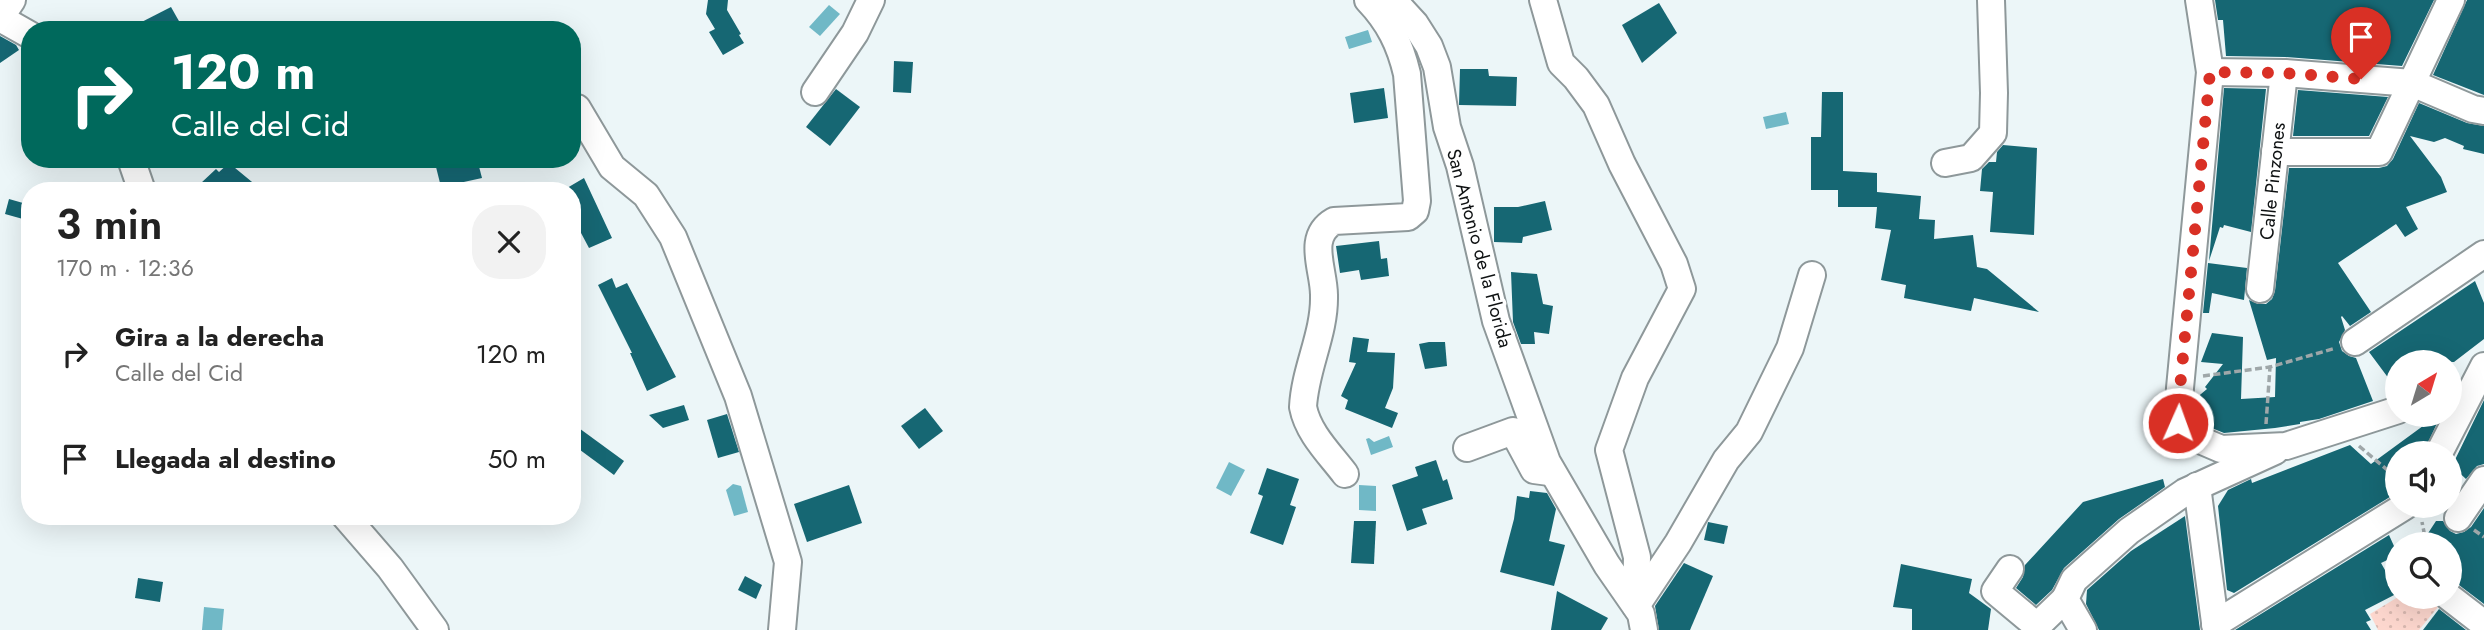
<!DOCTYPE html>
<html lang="es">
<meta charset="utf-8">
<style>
body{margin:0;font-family:Jost,sans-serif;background:#f2f2f2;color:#222;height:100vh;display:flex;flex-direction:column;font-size:26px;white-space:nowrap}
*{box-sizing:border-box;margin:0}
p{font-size:23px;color:#767676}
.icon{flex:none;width:38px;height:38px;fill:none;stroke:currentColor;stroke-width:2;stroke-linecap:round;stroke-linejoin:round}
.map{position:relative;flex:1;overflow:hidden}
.details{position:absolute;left:21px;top:182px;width:560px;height:343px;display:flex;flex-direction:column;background:#fff;border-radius:28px;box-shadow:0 7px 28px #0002}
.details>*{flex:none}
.hud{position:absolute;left:21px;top:21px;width:560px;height:147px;border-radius:28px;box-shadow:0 7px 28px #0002;background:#00695c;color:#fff;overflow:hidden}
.needle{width:46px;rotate:38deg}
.buttons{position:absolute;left:2385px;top:350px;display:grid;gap:14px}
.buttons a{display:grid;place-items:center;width:77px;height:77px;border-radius:50%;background:#fff;box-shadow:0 7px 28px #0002;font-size:35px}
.pin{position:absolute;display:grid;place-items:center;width:60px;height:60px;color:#fff;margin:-72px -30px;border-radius:50% 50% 50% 0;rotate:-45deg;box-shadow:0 0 7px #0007}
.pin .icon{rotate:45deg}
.me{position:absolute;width:77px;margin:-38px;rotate:2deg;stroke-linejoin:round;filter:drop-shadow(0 0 5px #0008)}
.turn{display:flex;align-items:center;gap:24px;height:147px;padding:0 35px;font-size:32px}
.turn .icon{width:91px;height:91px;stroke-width:2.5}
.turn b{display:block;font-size:49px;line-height:60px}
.round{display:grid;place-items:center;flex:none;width:74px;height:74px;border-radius:28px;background:#f2f2f2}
.summary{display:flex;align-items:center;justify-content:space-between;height:119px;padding:0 35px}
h1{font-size:42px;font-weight:600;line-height:52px}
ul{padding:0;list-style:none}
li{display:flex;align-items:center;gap:21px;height:105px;padding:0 35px}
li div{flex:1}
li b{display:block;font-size:26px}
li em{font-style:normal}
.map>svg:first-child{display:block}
</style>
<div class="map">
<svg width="2484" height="630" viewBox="0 0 2484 630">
<defs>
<pattern id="grass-dots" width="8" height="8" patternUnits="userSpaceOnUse" patternTransform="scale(1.75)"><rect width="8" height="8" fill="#fdd7ce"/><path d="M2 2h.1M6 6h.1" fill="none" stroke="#d8b8b0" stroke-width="1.8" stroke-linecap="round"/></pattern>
</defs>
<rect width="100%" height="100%" fill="#ecf6f8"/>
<!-- grass -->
<polygon fill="url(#grass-dots)" points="2398,597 2426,597 2438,607 2419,630 2378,630 2370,614"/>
<!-- water -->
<g fill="#70b8c6">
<polygon points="829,5 840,14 820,36 809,27"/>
<polygon points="1368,30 1372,42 1349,49 1345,37"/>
<polygon points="1786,112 1789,124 1766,129 1763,117"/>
<polygon points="1389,436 1393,447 1371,455 1366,439 1369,438 1374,442"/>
<polygon points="1229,462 1245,470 1231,496 1216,488"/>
<polygon points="733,484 741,486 748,512 734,516 726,490"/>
<polygon points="1359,485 1376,486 1376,511 1359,510"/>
<polygon points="204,607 224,609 222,630 202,630"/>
</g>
<!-- building -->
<g fill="#166773">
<polygon points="708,0 728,0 727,10 741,34 739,35 744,43 723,55 709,32 715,29 706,14"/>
<polygon points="2215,0 2434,0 2402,66 2285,57 2226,56 2223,20 2218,20"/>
<polygon points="2467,0 2484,0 2484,95 2433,75"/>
<polygon points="1659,3 1677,33 1642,63 1622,25"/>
<polygon points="171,7 184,30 126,30"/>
<polygon points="0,36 16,45 19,50 0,63"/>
<polygon points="894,61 913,62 911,93 893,92"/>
<polygon points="1460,69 1488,69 1489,76 1517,77 1516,106 1459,105"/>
<polygon points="1384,88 1388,118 1354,123 1350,93"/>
<polygon points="2224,88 2266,89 2251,232 2224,225 2223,228 2220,227 2209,261"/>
<polygon points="836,89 860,107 830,146 806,127"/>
<polygon points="2298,90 2388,97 2369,136 2293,136"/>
<polygon points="1822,92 1843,92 1843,171 1877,173 1877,192 1921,196 1919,219 1935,220 1934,239 1973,235 1977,267 1987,269 2039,312 1974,298 1971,311 1904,298 1906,285 1881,280 1891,230 1875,228 1877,207 1838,207 1838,190 1811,190 1811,137 1821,137"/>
<polygon points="2419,103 2467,123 2484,126 2484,154 2463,149 2464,146 2445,138 2434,142 2410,136 2441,177 2447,192 2406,207 2418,229 2405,237 2396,224 2338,263 2371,312 2350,326 2342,316 2341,317 2345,330 2339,342 2342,351 2349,356 2356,358 2373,401 2319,419 2300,422 2300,424 2275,428 2224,433 2202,424 2194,417 2195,399 2207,389 2205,387 2223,364 2201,362 2212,333 2243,337 2241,399 2275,397 2276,358 2267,360 2249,300 2258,304 2266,304 2272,299 2275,291 2289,168 2379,168 2387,166 2393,159"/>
<polygon points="2003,145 2037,148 2034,235 1990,232 1993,192 1980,191 1982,169 1989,162 1996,162 1997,152"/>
<polygon points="434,159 477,159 482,178 441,187"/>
<polygon points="229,163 263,191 211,191 201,183 216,169 219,172"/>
<polygon points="584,178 612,238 589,248 572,216 572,191 567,188"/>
<polygon points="9,199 30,205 30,221 5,214"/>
<polygon points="1545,201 1552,230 1523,237 1522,243 1494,242 1494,207 1518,207"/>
<polygon points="1379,241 1381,259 1387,258 1389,276 1361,280 1359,270 1340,273 1336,246"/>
<polygon points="2208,263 2247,268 2244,300 2212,293 2209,313 2203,313"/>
<polygon points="1511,272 1537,274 1543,304 1553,306 1549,334 1534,332 1535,344 1521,344 1513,322"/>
<polygon points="612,278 616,288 627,283 676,377 647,391 630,353 632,353 598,285"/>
<polygon points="2475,281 2484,303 2484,339 2454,362 2398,362 2398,391 2369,352"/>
<polygon points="1353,337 1369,339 1367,352 1395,353 1393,388 1385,408 1398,413 1392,428 1345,409 1348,400 1341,396 1356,363 1349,362"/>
<polygon points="1429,342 1445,342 1447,366 1425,369 1419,344"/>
<polygon points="2484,400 2484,464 2477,466 2466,479 2452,466"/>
<polygon points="684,405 689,420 663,428 649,415"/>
<polygon points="925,408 943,431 919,449 901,426"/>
<polygon points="727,414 739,452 718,458 707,420"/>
<polygon points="2438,415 2441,415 2423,453 2398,453 2398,492 2234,593 2227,590 2218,506 2228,490 2251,479 2252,483 2350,445 2371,464"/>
<polygon points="572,423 624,461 614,475 572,444"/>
<polygon points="1436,460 1443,481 1447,479 1453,499 1422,509 1427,524 1407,531 1392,485 1418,476 1415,467"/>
<polygon points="1267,468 1299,479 1290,505 1296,507 1283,545 1250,533 1263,496 1258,494"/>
<polygon points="2163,479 2165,487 2119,519 2064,568 2052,590 2036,605 2016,588 2023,577 2025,565 2083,502"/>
<polygon points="849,485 862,523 807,542 794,504"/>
<polygon points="1530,491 1547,493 1556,509 1549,541 1565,545 1554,586 1500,572 1514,519 1517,496 1529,498"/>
<polygon points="2484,508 2484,604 2459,585 2450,581 2450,544 2421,544 2436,521 2443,521 2450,531 2456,534 2464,532 2471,527"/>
<polygon points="2185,516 2200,630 2099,630 2086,604 2087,590 2131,551"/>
<polygon points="1354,521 1376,521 1374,564 1351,563"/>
<polygon points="1708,522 1728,526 1724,544 1704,540"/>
<polygon points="2389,535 2398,555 2381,563 2398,593 2365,610 2371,620 2366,622 2371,630 2235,630"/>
<polygon points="1684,563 1713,576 1690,630 1659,630 1655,606"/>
<polygon points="1901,564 1972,579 1969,593 1991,609 1988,630 1912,630 1912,609 1893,607"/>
<polygon points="745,576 762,585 756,599 738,590"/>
<polygon points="138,578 163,582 160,602 135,598"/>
<polygon points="1557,591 1608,618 1601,630 1551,630"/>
<polygon points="2439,609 2466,630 2423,630"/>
</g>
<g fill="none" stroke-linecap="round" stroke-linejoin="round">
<defs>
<g id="minor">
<polyline points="12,0 0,18 30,35"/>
<polyline points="1393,0 1415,24 1429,46 1437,67 1447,127 1460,166 1496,321 1547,462 1607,565 1641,614 1644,630"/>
<polyline points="1543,0 1561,63 1576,78 1596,105 1622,164 1674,264 1682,289 1635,378 1609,450 1637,557 1636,606"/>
<polyline points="2199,0 2210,72 2180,388 2178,423 2193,437 2221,449 2286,446 2398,410"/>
<polyline points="2210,72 2284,73 2412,83 2473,109 2484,111"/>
<polyline points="815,92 855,33 871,0"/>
<polyline points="577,108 612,167 646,195 673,237 738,396 788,562 782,630"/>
<polyline points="2275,152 2379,152 2451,0"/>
<polyline points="131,159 142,191"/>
<polyline points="1945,163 1971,158 1993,133 1994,93 1991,0"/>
<polyline points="2260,289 2284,73"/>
<polyline points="2355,342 2484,254"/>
<polyline points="1467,448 1513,431 1534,470 1549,472"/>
<polyline points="2439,453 2484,366"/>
<path d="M1345,474C1329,453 1308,433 1303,407C1305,368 1325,334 1324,295C1324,269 1306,237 1334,221L1408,217L1415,211L1417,201L1407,74C1400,44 1389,22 1368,0"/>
<polyline points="2197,486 2216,630"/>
<polyline points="345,516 390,568 435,630"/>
<polyline points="2458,518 2484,480"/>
<polyline points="2010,569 1995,591 2037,626 2065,599"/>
<polyline points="2449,597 2484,624"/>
<polyline points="1636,606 1678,543 1726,460 1749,432 1790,348 1812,275"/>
<polyline points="2215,624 2405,506"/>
<polyline points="2083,630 2065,599 2074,580 2129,531 2185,492 2275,451"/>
</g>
</defs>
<!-- minor casing -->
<use href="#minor" stroke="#8e989a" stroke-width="30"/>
<!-- path -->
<g stroke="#9fa7a9" stroke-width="3.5" stroke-dasharray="7 3.5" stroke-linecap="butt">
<polyline points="2203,376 2270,367"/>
<polyline points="2266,424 2270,367 2336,348"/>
<polyline points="2359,446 2398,479"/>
<polyline points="2474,530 2484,537"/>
<polyline points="2417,544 2424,532 2422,522"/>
</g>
<!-- minor -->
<use href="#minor" stroke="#fff" stroke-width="26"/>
</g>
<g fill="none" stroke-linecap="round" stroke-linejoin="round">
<!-- route -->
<polyline stroke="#d93025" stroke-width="12" stroke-dasharray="0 21.6" points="2178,423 2180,388 2210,72 2284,73 2361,79"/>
</g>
<g text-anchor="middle" stroke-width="7" stroke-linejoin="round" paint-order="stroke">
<!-- street labels -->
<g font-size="19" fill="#0e1112" stroke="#fff">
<text transform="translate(2272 181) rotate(-84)" y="7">Calle Pinzones</text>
<text transform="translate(1480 248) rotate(75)" y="7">San Antonio de la Florida</text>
</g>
</g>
</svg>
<div class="buttons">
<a><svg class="needle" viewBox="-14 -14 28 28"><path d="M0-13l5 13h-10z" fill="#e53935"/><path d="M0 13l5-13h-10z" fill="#767676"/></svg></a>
<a><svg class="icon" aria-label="sound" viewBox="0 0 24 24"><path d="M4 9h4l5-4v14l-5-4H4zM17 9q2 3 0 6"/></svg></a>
<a><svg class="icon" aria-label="search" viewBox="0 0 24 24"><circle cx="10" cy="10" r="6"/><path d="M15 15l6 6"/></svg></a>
</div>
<div class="pin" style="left:2361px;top:79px;background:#d93025"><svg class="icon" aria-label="arrive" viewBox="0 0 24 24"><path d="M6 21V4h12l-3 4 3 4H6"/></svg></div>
<svg class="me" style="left:2178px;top:423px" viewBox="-20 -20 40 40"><circle r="17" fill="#d93025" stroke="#fff" stroke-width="3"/><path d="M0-11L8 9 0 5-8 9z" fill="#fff"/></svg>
<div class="hud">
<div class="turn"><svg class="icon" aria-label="right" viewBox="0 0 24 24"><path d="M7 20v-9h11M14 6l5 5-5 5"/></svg><div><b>120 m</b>Calle del Cid</div></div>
</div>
<section class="details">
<div class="summary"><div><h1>3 min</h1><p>170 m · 12:36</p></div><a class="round"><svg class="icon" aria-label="close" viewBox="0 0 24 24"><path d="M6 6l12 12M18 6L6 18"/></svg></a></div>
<ul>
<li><svg class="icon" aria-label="right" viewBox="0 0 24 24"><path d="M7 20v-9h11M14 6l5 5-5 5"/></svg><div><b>Gira a la derecha</b><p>Calle del Cid</p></div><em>120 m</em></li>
<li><svg class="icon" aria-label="arrive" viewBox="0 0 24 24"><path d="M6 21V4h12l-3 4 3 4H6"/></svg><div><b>Llegada al destino</b></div><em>50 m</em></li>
</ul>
</section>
</div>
